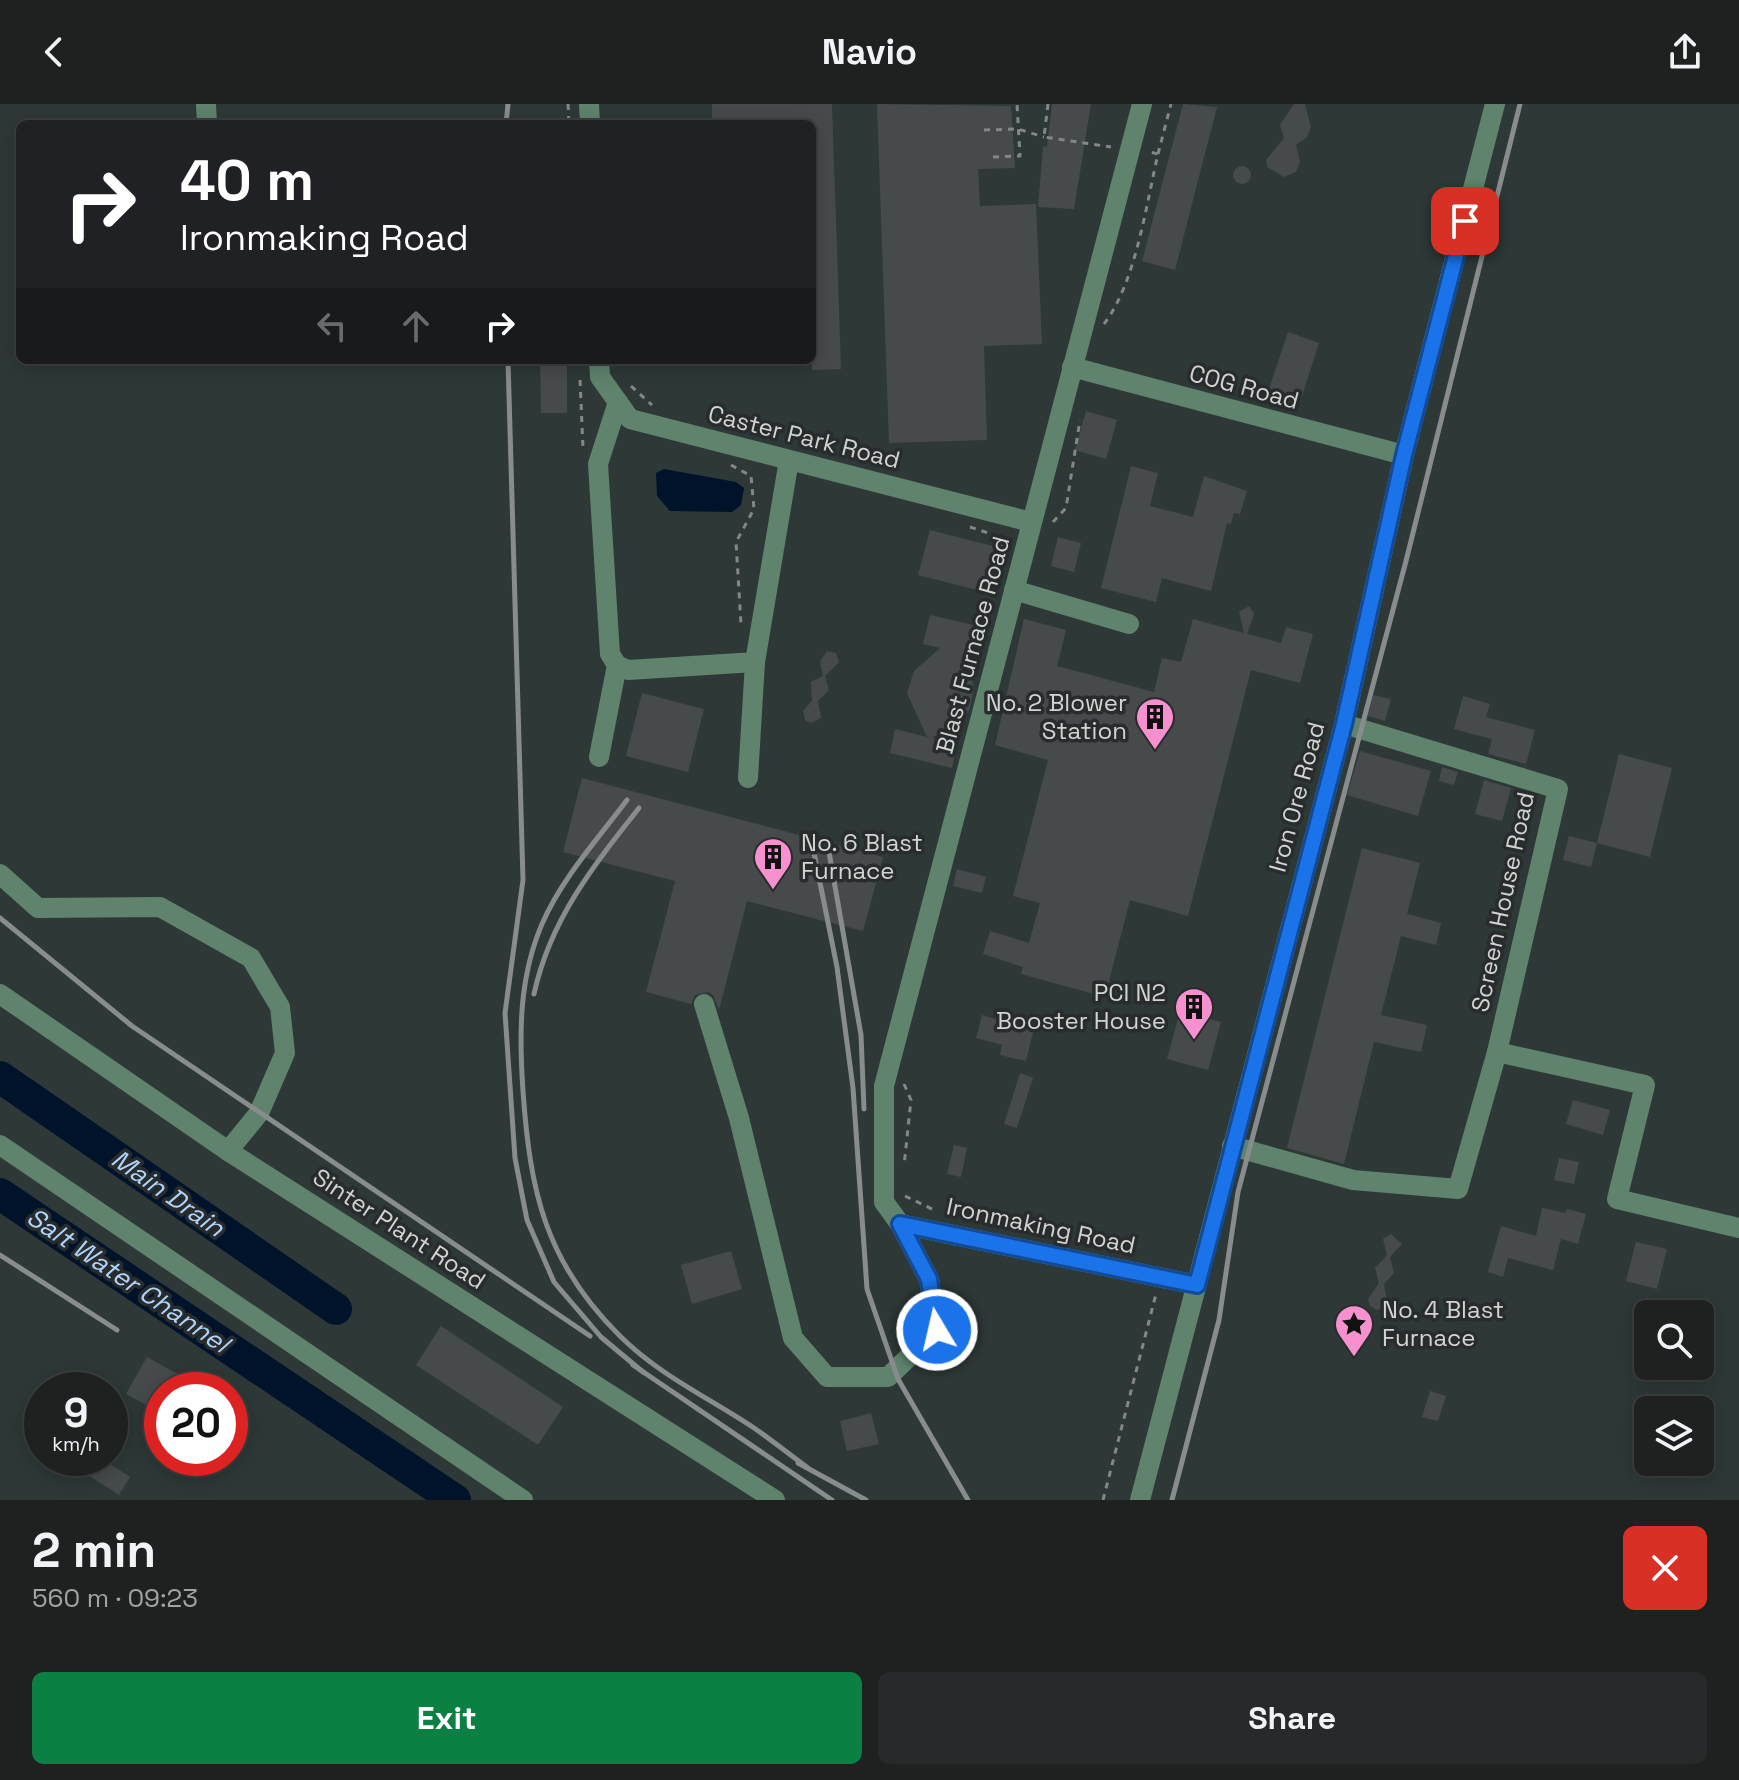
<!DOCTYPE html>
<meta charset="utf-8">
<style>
body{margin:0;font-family:"Space Grotesk",sans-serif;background:#27292a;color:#f1f3f6;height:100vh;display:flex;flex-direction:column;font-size:30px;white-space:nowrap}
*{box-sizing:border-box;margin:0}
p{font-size:26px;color:#a1a3a5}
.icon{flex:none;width:44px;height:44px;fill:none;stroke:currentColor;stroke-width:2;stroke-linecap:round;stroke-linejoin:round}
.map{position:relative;height:1396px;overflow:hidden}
.details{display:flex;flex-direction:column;background:#1f2121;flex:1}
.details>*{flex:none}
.top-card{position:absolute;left:16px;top:16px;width:800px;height:244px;border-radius:12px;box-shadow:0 4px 20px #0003,0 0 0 2px #3c3e3f;background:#202124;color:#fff;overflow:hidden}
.buttons{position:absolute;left:1634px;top:1196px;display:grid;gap:16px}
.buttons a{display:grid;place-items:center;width:80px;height:80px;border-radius:12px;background:#1f2121;box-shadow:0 4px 20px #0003,0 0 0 2px #3c3e3f;font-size:40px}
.speed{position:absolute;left:24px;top:1268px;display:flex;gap:16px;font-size:40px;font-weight:700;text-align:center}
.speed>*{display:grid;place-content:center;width:104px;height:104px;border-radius:50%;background:#1f2121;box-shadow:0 4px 20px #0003,0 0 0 2px #3c3e3f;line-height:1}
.speed small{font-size:20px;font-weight:400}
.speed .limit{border:12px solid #d22;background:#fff;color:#111}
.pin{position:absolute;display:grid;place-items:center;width:68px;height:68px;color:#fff;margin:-34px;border-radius:16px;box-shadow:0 4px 12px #0006}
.me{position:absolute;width:88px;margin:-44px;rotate:351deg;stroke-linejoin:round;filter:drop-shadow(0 0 6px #0008)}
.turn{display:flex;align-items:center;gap:28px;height:168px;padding:0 32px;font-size:36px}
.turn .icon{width:104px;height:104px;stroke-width:2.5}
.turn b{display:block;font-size:56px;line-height:68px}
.lanes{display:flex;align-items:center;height:76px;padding:0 32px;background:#0003;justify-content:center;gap:40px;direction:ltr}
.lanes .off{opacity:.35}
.round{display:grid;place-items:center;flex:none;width:84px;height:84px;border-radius:12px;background:#27292a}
.head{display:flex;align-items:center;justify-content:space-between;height:136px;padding:0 32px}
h1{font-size:48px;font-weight:700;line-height:60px}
.action{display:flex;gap:16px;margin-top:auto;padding:16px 32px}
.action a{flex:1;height:92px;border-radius:12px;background:#0b8043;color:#fff;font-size:32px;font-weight:700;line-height:92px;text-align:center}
.action a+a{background:#27292a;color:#f1f3f6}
header{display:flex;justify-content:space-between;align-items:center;height:104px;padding:0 32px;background:#1f2121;font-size:36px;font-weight:700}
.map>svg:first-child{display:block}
</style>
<header><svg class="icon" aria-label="back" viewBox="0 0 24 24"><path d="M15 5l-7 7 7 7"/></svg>Navio<svg class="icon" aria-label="share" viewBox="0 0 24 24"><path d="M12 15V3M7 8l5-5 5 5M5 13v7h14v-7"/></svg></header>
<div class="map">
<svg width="1739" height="1396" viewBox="0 0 1739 1396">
<rect width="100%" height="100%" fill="#292c2c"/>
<!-- built -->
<path fill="#2d3837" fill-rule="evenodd" d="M0,0H1739V1396H0ZM20,20H812V256H20ZM1648,1210H1700V1262H1648ZM42,1286H110V1354H42ZM162,1286H230V1354H162ZM1648,1306H1700V1358H1648Z"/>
<!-- water -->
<polygon fill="#00132b" points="664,365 736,378 744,384 741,401 732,408 670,407 657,392 656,369"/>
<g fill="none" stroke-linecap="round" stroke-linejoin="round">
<!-- river -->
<g stroke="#00132b" stroke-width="32">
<polyline points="0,973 336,1205"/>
<polyline points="0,1090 455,1396"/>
</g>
</g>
<!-- building -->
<g fill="#474a4b">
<polygon points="712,0 832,0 841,265 812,266 812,20 712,20"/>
<polygon points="877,0 1011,2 1015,64 978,65 980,102 1036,100 1042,240 984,242 987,336 889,339"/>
<polygon points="1052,0 1091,0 1074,105 1038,103 1043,42 1047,43"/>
<polygon points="1183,0 1217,3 1175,166 1142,157"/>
<polygon points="1294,0 1305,0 1311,23 1307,33 1296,41 1300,58 1296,68 1284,73 1267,63 1266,56 1284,34 1280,21"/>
<circle cx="1242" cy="71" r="9"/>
<polygon points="1288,228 1319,239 1301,295 1269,285"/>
<polygon points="540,256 567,256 567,309 541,309"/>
<polygon points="1086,307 1117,316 1106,355 1075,346"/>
<polygon points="1131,362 1158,369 1150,402 1193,413 1204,372 1247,387 1240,410 1234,409 1231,420 1227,419 1211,487 1162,474 1156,498 1101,484"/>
<polygon points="930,426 997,443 985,488 918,471"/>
<polygon points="1058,433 1081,439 1074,468 1051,462"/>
<polygon points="1249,502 1254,510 1247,530 1281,539 1286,523 1313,530 1300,579 1251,566 1188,812 1130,796 1105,893 1021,870 1023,863 983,850 990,827 1029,839 1040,799 1013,792 1048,656 995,641 1024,515 1066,526 1057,562 1154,588 1162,554 1181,558 1193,515 1244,529 1239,508"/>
<polygon points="930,511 986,524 979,554 965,550 974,584 969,607 932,634 957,640 952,664 890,649 895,625 927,633 907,589 914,567 940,544 923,540"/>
<polygon points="827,547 836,549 839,558 825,572 829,586 818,597 821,614 811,619 805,616 803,607 812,597 811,578 823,572 820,557"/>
<polygon points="642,589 704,605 688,668 626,652"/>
<polygon points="1373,591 1391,595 1385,617 1368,612"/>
<polygon points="1463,592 1490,600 1486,613 1535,626 1526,660 1488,650 1492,635 1454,625"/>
<polygon points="1360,647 1431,667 1418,712 1347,691"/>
<polygon points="1619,650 1672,664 1650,753 1597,739"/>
<polygon points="1442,663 1458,668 1454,681 1439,677"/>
<polygon points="582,674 883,753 863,827 747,797 719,906 713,891 708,888 695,891 691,900 646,888 675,777 563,748"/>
<polygon points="1484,676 1511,684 1502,717 1475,710"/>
<polygon points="1569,732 1597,739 1591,763 1563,756"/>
<polygon points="1362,744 1420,759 1407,810 1441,819 1436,841 1401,832 1381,911 1427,921 1421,948 1374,938 1344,1060 1287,1044"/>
<polygon points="957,765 986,773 982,789 953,782"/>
<polygon points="1003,905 1006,916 1034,924 1026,957 1000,951 1002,941 976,934 982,911 995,915"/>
<polygon points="1180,907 1221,918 1208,966 1167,955"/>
<polygon points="1020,969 1033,974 1017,1024 1004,1020"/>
<polygon points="1573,996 1610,1006 1603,1031 1566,1020"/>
<polygon points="954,1041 967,1044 961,1073 947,1070"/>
<polygon points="1559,1054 1579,1058 1574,1080 1554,1076"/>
<polygon points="1542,1104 1566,1109 1567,1105 1586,1110 1578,1140 1561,1135 1553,1166 1508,1154 1503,1173 1488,1168 1501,1122 1536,1132"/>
<polygon points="1391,1130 1402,1140 1390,1153 1394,1169 1384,1180 1387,1196 1385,1203 1377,1206 1370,1202 1368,1195 1379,1179 1375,1164 1387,1151 1383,1135"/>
<polygon points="1636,1138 1667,1145 1657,1185 1626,1177"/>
<polygon points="731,1147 742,1185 692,1200 681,1161"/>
<polygon points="441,1222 563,1303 538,1341 416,1261"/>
<polygon points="147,1253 207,1286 162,1286 162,1310 126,1290"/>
<polygon points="1430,1287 1446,1292 1438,1317 1422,1313"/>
<polygon points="871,1309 879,1340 847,1347 840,1317"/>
<polygon points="94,1354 101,1354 130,1373 119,1391 85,1369"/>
</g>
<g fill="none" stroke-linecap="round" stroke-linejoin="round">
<!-- path -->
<g stroke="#858787" stroke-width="3" stroke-dasharray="6 6" stroke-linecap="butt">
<polyline points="568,0 569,20"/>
<polyline points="1048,0 1044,33 1111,43"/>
<polyline points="984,26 1018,25 1044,33"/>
<polyline points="1158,50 1171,0"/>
<polyline points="993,53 1020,52 1017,0"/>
<path d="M1104,220C1136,178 1146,101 1158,50L1150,48"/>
<polyline points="580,276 583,344"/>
<polyline points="631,282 652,301"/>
<polyline points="731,361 751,372 754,405 736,438 741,520"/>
<polyline points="1053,418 1066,404 1080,316"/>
<polyline points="970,423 991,430 1005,447"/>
<polyline points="904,980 911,996 904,1062"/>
<polyline points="905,1092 934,1106"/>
<polyline points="1103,1396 1156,1190"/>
</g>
<!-- minor -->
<g stroke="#5f836d" stroke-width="20">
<polyline points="206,0 207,20"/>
<polyline points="589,0 590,20"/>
<polyline points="1142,0 884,982 884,1098 900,1120 1197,1181"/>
<polyline points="599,256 600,273 630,315 1031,418"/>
<polyline points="1072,263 1404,351"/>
<polyline points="618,298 598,360 610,550 617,561 628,566 755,558 789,356"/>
<polyline points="1014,486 1129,520"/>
<polyline points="1344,620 1558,685 1497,948 1645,981 1617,1095 1739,1124"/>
<polyline points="599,653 617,561"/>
<polyline points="748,674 755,558"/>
<polyline points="0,770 38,804 160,803 251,854 280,903 285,949 259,1009 228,1047"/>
<polyline points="0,890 228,1047 775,1396"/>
<polyline points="704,900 739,1014 793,1234 827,1273 888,1273 937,1226 929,1175 900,1120"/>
<polyline points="0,1041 523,1396"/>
<polyline points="1232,1042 1353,1076 1458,1085 1497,948"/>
<polyline points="1140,1396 1344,620 1404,351 1495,0"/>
</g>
<!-- rail -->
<g stroke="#898c8c" stroke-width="5">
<polyline points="506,20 508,0"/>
<polyline points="508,256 523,776 505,909 515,1054 527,1116 554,1178 601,1233 643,1268"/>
<path d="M627,696C597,736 562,774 542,820C519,874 519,929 523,987C530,1087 545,1158 620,1232C659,1271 709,1294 754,1324C773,1337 790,1351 808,1364"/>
<polyline points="813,744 837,863 853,984 867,1185 898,1275 968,1396"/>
<polyline points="829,748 861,931 864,1005"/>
<polyline points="0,814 132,922 590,1232"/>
<path d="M534,890C550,816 593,762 639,704"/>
<polyline points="0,1151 117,1226"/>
<polyline points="633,1261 832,1396"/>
<polyline points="798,1359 866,1396"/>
<polyline points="1172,1396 1219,1216 1238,1088 1406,457 1520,0"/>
</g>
</g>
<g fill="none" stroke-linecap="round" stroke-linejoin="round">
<defs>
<polyline id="route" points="937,1226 929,1175 900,1120 1197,1181 1344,620 1404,351 1465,117"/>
</defs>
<!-- route casing -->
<use href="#route" stroke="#114b97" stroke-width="20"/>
<!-- route -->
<use href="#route" stroke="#1a73e8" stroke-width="14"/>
</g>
<!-- icons -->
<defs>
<symbol id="building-pin" viewBox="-11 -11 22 30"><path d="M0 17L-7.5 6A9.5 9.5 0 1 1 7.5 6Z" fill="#f690cf" stroke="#292c2c"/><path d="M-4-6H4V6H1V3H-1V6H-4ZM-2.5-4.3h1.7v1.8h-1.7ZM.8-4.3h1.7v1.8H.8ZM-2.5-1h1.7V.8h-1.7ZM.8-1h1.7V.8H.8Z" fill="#111"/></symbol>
<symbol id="sight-pin" viewBox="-11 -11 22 30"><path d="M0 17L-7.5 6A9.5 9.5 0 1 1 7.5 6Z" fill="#f690cf" stroke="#292c2c"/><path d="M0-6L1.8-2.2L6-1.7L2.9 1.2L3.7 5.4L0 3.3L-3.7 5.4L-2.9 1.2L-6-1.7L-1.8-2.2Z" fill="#111"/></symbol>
</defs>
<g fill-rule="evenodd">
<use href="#building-pin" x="1133" y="591" width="44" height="60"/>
<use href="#building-pin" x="751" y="731" width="44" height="60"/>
<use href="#building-pin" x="1172" y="881" width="44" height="60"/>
<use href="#sight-pin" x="1332" y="1198" width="44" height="60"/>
</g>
<g text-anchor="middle" stroke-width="7" stroke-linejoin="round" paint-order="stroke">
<!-- street labels -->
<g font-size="24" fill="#d2d4d4" stroke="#292c2c">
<text transform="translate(1244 283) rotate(15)" y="8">COG Road</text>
<text transform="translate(804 333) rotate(14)" y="8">Caster Park Road</text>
<text transform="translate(973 541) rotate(-75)" y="8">Blast Furnace Road</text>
<text transform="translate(1297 693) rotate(-75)" y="8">Iron Ore Road</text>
<text transform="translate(1503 798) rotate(-78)" y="8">Screen House Road</text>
<text transform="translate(1041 1122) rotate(12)" y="8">Ironmaking Road</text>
<text transform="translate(399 1125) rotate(33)" y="8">Sinter Plant Road</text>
</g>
<!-- poi labels -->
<g font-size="24" fill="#d2d4d4" stroke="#292c2c" text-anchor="end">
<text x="1127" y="607">No. 2 Blower<tspan x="1127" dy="28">Station</tspan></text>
<text x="801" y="747" text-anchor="start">No. 6 Blast<tspan x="801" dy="28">Furnace</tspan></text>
<text x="1166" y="897">PCI N2<tspan x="1166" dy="28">Booster House</tspan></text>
<text x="1382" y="1214" text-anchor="start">No. 4 Blast<tspan x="1382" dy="28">Furnace</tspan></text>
</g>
<!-- water labels -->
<g font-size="26" font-style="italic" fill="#afd5fd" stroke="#292c2c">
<text transform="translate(168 1089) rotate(35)" y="9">Main Drain</text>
<text transform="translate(128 1176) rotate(34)" y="9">Salt Water Channel</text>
</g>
</g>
</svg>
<div class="buttons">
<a><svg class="icon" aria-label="search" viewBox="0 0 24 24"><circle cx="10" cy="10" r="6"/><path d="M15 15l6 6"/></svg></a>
<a><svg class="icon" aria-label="layers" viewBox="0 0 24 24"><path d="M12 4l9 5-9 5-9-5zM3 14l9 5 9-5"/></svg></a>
</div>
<div class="speed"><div>9<small>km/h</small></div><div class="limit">20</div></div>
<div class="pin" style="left:1465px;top:117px;background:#d93025"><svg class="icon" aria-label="arrive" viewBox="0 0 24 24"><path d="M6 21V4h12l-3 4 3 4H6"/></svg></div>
<svg class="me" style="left:937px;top:1226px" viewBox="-20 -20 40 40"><circle r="17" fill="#1a73e8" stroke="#fff" stroke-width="3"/><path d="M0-11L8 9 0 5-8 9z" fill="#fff"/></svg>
<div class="top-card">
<div class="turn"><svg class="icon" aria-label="right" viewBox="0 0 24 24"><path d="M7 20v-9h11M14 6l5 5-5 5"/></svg><div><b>40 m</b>Ironmaking Road</div></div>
<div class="lanes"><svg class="icon off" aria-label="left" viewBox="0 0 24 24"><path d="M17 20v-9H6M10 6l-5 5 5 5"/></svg><svg class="icon off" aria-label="ahead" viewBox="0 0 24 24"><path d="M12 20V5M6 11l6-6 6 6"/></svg><svg class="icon" aria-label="right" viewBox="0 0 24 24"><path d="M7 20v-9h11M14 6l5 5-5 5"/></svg></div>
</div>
</div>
<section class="details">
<div class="head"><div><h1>2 min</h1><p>560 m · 09:23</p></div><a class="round" style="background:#d93025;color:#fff"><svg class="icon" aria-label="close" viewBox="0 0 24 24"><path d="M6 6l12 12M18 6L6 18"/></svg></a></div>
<div class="action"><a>Exit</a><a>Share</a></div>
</section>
